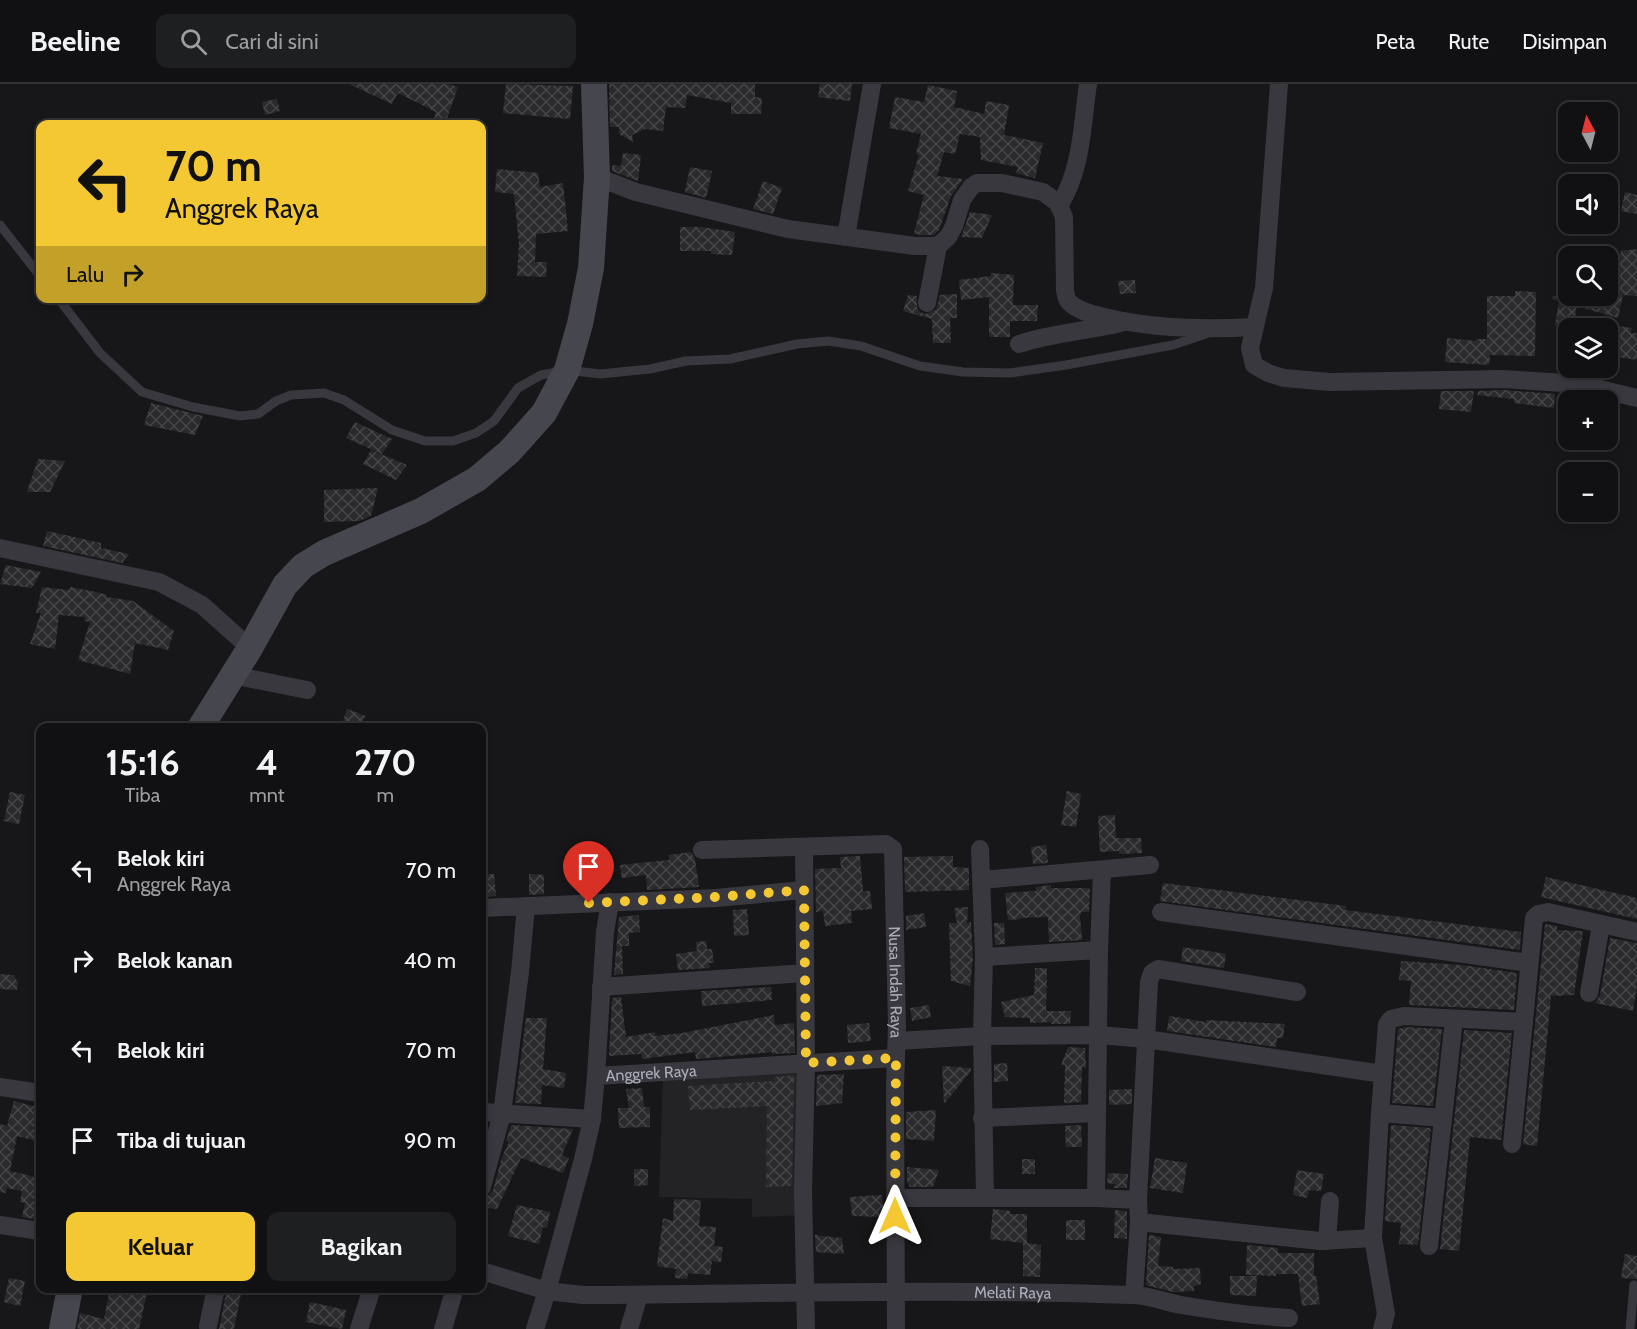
<!DOCTYPE html>
<html lang="id">
<meta charset="utf-8">
<style>
body{margin:0;font-family:Cabin,sans-serif;background:#1e1f21;color:#f1f3f6;height:100vh;display:flex;flex-direction:column;font-size:22px;white-space:nowrap}
*{box-sizing:border-box;margin:0}
p{font-size:20px;color:#9c9da0}
.icon{flex:none;width:33px;height:33px;fill:none;stroke:currentColor;stroke-width:2;stroke-linecap:round;stroke-linejoin:round}
.map{position:relative;flex:1;overflow:hidden}
.sheet{position:absolute;left:36px;top:639px;width:450px;height:570px;display:flex;flex-direction:column;background:#111113;border-radius:12px;box-shadow:0 3px 9px #0003,0 0 0 2px #303133}
.sheet>*{flex:none}
.guide{position:absolute;left:36px;top:36px;width:450px;height:183px;border-radius:12px;box-shadow:0 3px 9px #0003,0 0 0 2px #303133;background:#f4c833;color:#111;overflow:hidden}
.needle{width:39px;rotate:353deg}
.fabs{position:absolute;left:1558px;top:18px;display:grid;gap:12px}
.fabs a{display:grid;place-items:center;width:60px;height:60px;border-radius:12px;background:#111113;box-shadow:0 3px 9px #0003,0 0 0 2px #303133;font-size:30px}
.pin{position:absolute;display:grid;place-items:center;width:51px;height:51px;color:#fff;margin:-62px -26px;border-radius:50% 50% 50% 0;rotate:-45deg;box-shadow:0 0 6px #0007}
.pin .icon{rotate:45deg}
.me{position:absolute;width:66px;margin:-33px;rotate:0deg;stroke-linejoin:round;filter:drop-shadow(0 0 4px #0008)}
.turn{display:flex;align-items:center;gap:21px;height:126px;padding:0 30px;font-size:27px}
.turn .icon{width:78px;height:78px;stroke-width:2.5}
.turn b{display:block;font-size:42px;line-height:51px}
.then{display:flex;align-items:center;height:57px;padding:0 30px;background:#0003;gap:12px;font-size:22px}
.eta{display:flex;justify-content:space-evenly;align-items:center;height:102px;text-align:center}
.eta b{font-size:36px;font-weight:700;line-height:42px}
.cta{display:flex;gap:12px;margin-top:auto;padding:12px 30px}
.cta a{flex:1;height:69px;border-radius:12px;background:#f4c833;color:#111;font-size:24px;font-weight:700;line-height:69px;text-align:center}
.cta a+a{background:#1e1f21;color:#f1f3f6}
ul{padding:0;list-style:none}
li{display:flex;align-items:center;gap:18px;height:90px;padding:0 30px}
li div{flex:1}
li b{display:block;font-size:22px}
li em{font-style:normal}
header{display:flex;align-items:center;gap:36px;box-sizing:border-box;height:84px;padding:0 30px;background:#111113;border-bottom:2px solid #303133}
header strong{font-size:28px}
nav{display:flex;gap:33px;margin-inline-start:auto;font-size:21px}
.search{width:420px;height:54px;background:#1e1f21;display:flex;align-items:center;gap:15px;box-sizing:border-box;padding:0 21px;border-radius:12px;color:#9c9da0;font-size:22px}
.map>svg:first-child{display:block}
</style>
<header>
<strong>Beeline</strong>
<div class="search"><svg class="icon" aria-label="search" viewBox="0 0 24 24"><circle cx="10" cy="10" r="6"/><path d="M15 15l6 6"/></svg>Cari di sini</div>
<nav><a>Peta</a><a>Rute</a><a>Disimpan</a></nav>
</header>
<div class="map">
<svg width="1637" height="1245" viewBox="0 0 1637 1245">
<defs>
<pattern id="building-cross-hatch" width="8" height="8" patternUnits="userSpaceOnUse" patternTransform="scale(1.5)"><rect width="8" height="8" fill="#2a2a2d"/><path d="M0 0l8 8M0 8l8-8" fill="none" stroke="#464649"/></pattern>
</defs>
<rect width="100%" height="100%" fill="#171719"/>
<!-- built -->
<polygon fill="#232326" points="807,979 807,1131 752,1133 752,1115 659,1113 663,988"/>
<!-- building -->
<g fill="url(#building-cross-hatch)">
<polygon points="349,0 448,0 458,3 445,40 433,37 436,28 398,9 392,20"/>
<polygon points="506,0 573,2 570,35 503,29"/>
<polygon points="609,0 755,0 755,13 762,14 761,30 731,30 731,19 687,11 685,24 666,23 663,47 645,45 632,51 633,58 619,50 619,43 610,43"/>
<polygon points="820,0 852,0 850,17 818,13"/>
<polygon points="928,1 957,7 954,23 984,30 986,17 1009,21 1004,51 1043,59 1035,94 1016,89 1018,83 981,76 980,53 960,50 955,70 944,68 937,92 963,95 951,112 939,146 934,151 920,151 914,149 924,111 908,107 919,71 916,70 921,50 889,44 895,13 924,18"/>
<polygon points="277,15 280,27 265,31 262,18"/>
<polygon points="623,69 641,71 638,97 612,87 612,81 621,82"/>
<polygon points="690,83 712,87 706,114 685,108"/>
<polygon points="497,85 538,89 540,103 563,99 568,147 536,150 535,178 547,178 546,193 517,192 519,161 514,110 495,108"/>
<polygon points="763,97 782,104 773,130 753,125"/>
<polygon points="1625,108 1637,111 1637,130 1621,127"/>
<polygon points="970,128 992,131 982,154 961,153"/>
<polygon points="680,143 701,143 735,148 732,171 711,170 711,167 680,167"/>
<polygon points="1637,165 1637,212 1623,211 1618,234 1577,222 1573,244 1555,241 1559,217 1552,215 1553,212 1560,212 1561,209 1569,212 1608,212 1609,194 1614,195 1621,167"/>
<polygon points="991,189 1014,191 1013,221 1038,221 1037,237 1010,237 1010,253 989,253 989,213 961,216 959,196 991,192"/>
<polygon points="1135,196 1136,209 1120,210 1118,197"/>
<polygon points="1515,207 1536,208 1535,272 1490,271 1489,281 1445,278 1447,254 1476,257 1476,255 1487,255 1487,212 1515,212"/>
<polygon points="957,210 957,234 950,234 951,259 933,259 932,235 903,227 908,211 917,212 917,223 920,228 925,230 936,226 940,211"/>
<polygon points="1618,242 1632,244 1631,249 1637,249 1637,276 1612,272"/>
<polygon points="1503,306 1555,310 1554,324 1514,319 1514,315 1477,311 1479,307"/>
<polygon points="1441,307 1474,307 1471,328 1439,325"/>
<polygon points="151,319 203,332 195,351 144,341"/>
<polygon points="355,338 392,355 382,370 346,354"/>
<polygon points="371,366 407,381 396,396 363,380"/>
<polygon points="38,375 65,377 50,408 27,408"/>
<polygon points="378,404 371,432 359,437 324,438 324,406"/>
<polygon points="47,447 101,459 101,464 129,470 122,479 43,462"/>
<polygon points="6,481 41,488 32,504 0,500"/>
<polygon points="42,503 69,506 70,503 96,508 107,511 106,513 133,517 174,547 168,566 135,559 130,590 78,576 90,538 84,537 85,533 59,531 55,565 30,560 41,529 36,529"/>
<polygon points="347,625 366,632 357,644 350,644 342,640"/>
<polygon points="1067,707 1081,710 1076,743 1061,741"/>
<polygon points="10,708 25,711 19,740 4,737"/>
<polygon points="1115,731 1116,754 1141,754 1142,769 1119,770 1119,767 1100,768 1098,732"/>
<polygon points="1046,761 1048,779 1033,780 1031,763"/>
<polygon points="691,768 695,775 699,803 647,806 646,791 622,794 620,781 669,776 669,771"/>
<polygon points="860,772 863,807 870,807 872,825 851,827 852,839 825,842 823,827 816,828 815,785 841,784 840,773"/>
<polygon points="953,772 953,783 969,784 969,806 905,808 904,773"/>
<polygon points="591,784 593,796 570,799 569,786"/>
<polygon points="494,790 496,812 482,813 482,791"/>
<polygon points="529,790 544,791 544,810 529,811"/>
<polygon points="1546,793 1637,814 1637,835 1541,813"/>
<polygon points="1163,799 1346,822 1345,826 1521,848 1520,866 1160,817"/>
<polygon points="1051,801 1051,804 1090,804 1089,828 1081,828 1080,832 1082,856 1049,858 1048,833 1021,834 1021,835 1008,836 1005,809 1036,807 1036,803"/>
<polygon points="968,823 967,839 971,838 973,873 970,902 951,897 949,839 957,839 954,824"/>
<polygon points="747,825 749,851 734,852 733,826"/>
<polygon points="924,829 926,843 906,846 906,832"/>
<polygon points="639,831 640,848 629,849 629,862 622,862 623,890 614,891 619,833"/>
<polygon points="994,839 1004,839 1005,860 995,861"/>
<polygon points="1545,840 1557,842 1557,846 1583,847 1574,911 1551,912 1537,1062 1523,1060"/>
<polygon points="1610,854 1637,859 1637,901 1633,927 1595,919 1600,911"/>
<polygon points="706,857 707,865 712,865 714,879 709,879 710,884 678,886 676,870 697,867 696,858"/>
<polygon points="1183,863 1226,870 1224,884 1181,877"/>
<polygon points="1401,877 1462,881 1517,889 1514,926 1409,921 1411,897 1399,896"/>
<polygon points="1035,884 1047,884 1046,927 1071,927 1070,940 1051,940 1051,938 1030,939 1030,934 1005,933 1001,918 1034,911"/>
<polygon points="0,890 14,891 18,899 17,906 0,905"/>
<polygon points="771,903 772,916 702,922 701,907"/>
<polygon points="621,913 626,953 655,948 655,952 682,949 774,931 775,941 794,939 795,969 772,970 772,968 696,975 695,968 642,975 641,970 609,972 612,914"/>
<polygon points="929,921 931,933 912,937 910,924"/>
<polygon points="1169,932 1206,938 1206,936 1285,940 1283,954 1277,954 1276,963 1167,947"/>
<polygon points="526,934 547,934 543,985 566,989 564,1004 542,1001 541,1020 515,1019"/>
<polygon points="869,939 871,957 848,959 847,941"/>
<polygon points="1405,943 1442,945 1433,1022 1392,1019 1398,945"/>
<polygon points="1464,946 1512,949 1501,1056 1470,1053 1459,1167 1440,1165"/>
<polygon points="1068,963 1085,964 1086,984 1082,983 1081,1018 1064,1019 1065,981 1061,981"/>
<polygon points="1007,979 1008,997 994,998 994,980"/>
<polygon points="942,982 971,984 971,987 944,1020"/>
<polygon points="844,990 842,1019 816,1022 817,991"/>
<polygon points="794,991 792,1102 766,1103 767,1022 690,1026 688,1002 774,997 774,993"/>
<polygon points="642,1004 644,1023 650,1023 650,1043 619,1044 618,1024 629,1024 626,1005"/>
<polygon points="1132,1005 1132,1020 1109,1021 1109,1006"/>
<polygon points="14,1017 40,1024 40,1058 17,1052 10,1087 40,1094 40,1105 34,1135 22,1133 25,1119 20,1118 22,1107 7,1104 6,1109 0,1108 0,1040 7,1042"/>
<polygon points="936,1026 934,1057 906,1055 906,1028"/>
<polygon points="511,1041 573,1045 562,1071 569,1074 563,1089 521,1074 497,1125 482,1123 484,1114 489,1111 493,1106 502,1073 509,1058 506,1057"/>
<polygon points="1081,1041 1082,1063 1066,1063 1065,1042"/>
<polygon points="1391,1041 1431,1044 1418,1161 1399,1160 1401,1139 1385,1137"/>
<polygon points="1155,1074 1187,1079 1183,1109 1150,1104"/>
<rect x="1022" y="1075" width="13" height="15"/>
<polygon points="907,1083 939,1086 933,1103 910,1103 907,1097"/>
<polygon points="634,1085 648,1085 648,1101 634,1102"/>
<polygon points="1297,1086 1324,1090 1321,1107 1309,1106 1307,1114 1293,1111"/>
<polygon points="1108,1089 1128,1090 1127,1104 1114,1104 1115,1100 1107,1099"/>
<polygon points="882,1111 884,1133 852,1132 850,1113"/>
<polygon points="674,1115 701,1116 699,1142 716,1143 714,1162 723,1163 721,1178 712,1177 710,1191 688,1189 687,1195 675,1194 676,1185 657,1182 663,1134 673,1137"/>
<polygon points="517,1121 550,1128 547,1144 543,1143 539,1160 508,1152"/>
<polygon points="993,1125 1010,1127 1010,1130 1027,1130 1027,1159 1041,1161 1040,1193 1023,1192 1023,1159 990,1155"/>
<polygon points="1115,1126 1127,1127 1127,1155 1114,1154"/>
<rect x="1066" y="1136" width="19" height="20"/>
<polygon points="815,1151 842,1154 844,1170 816,1168"/>
<polygon points="1149,1151 1161,1153 1158,1182 1173,1183 1173,1185 1200,1184 1201,1200 1194,1202 1194,1207 1173,1208 1146,1201"/>
<polygon points="1247,1161 1278,1164 1278,1169 1314,1169 1314,1192 1316,1192 1320,1220 1302,1222 1298,1190 1276,1190 1276,1192 1246,1191"/>
<polygon points="1625,1170 1637,1172 1637,1195 1621,1194"/>
<polygon points="1230,1192 1257,1192 1256,1212 1230,1211"/>
<polygon points="9,1194 25,1197 20,1222 4,1218"/>
<polygon points="110,1204 148,1204 139,1245 77,1245 80,1229 104,1235"/>
<polygon points="227,1204 242,1204 234,1245 219,1245"/>
<polygon points="310,1218 346,1226 342,1245 306,1238"/>
</g>
<g fill="none" stroke-linecap="round" stroke-linejoin="round">
<!-- lane -->
<g stroke="#38383e" stroke-width="9">
<polyline points="0,141 40,192"/>
<polyline points="58,214 100,269 142,308 193,323 240,332 258,330 276,317 291,311 324,309 344,316 392,346 425,357 453,357 476,349 494,337 518,304 541,291 567,286 600,290 650,285 686,277 730,275 797,260 828,257 861,262 920,282 963,288 1010,289 1066,281 1173,261 1206,250"/>
<polyline points="1630,1245 1634,1201"/>
</g>
<!-- street -->
<g stroke="#38383e" stroke-width="18">
<polyline points="1279,0 1264,204 1250,264 1254,281 1268,289 1284,294 1330,298 1503,295 1579,300 1637,314"/>
<path d="M597,93L636,108L788,145L915,162H938L948,153L954,142L962,116L971,103L977,99H1002L1043,108L1058,119L1064,133L1065,206C1066,211 1066,216 1070,219C1078,227 1093,230 1104,233C1154,245 1203,246 1254,243"/>
<path d="M1059,122C1082,86 1082,41 1088,0"/>
<polyline points="846,153 872,0"/>
<polyline points="927,219 938,162"/>
<path d="M1019,260C1052,249 1087,247 1121,239"/>
<polyline points="0,464 159,498 202,521 250,564"/>
<polyline points="232,591 307,606"/>
<polyline points="804,763 806,979 803,1107 806,1245"/>
<polyline points="980,765 984,873 982,952 985,1113"/>
<path id="s1" d="M702,766L886,760L893,765L897,942L895,1003L896,1245"/>
<polyline points="982,796 1150,781"/>
<polyline points="482,824 716,814 804,806"/>
<polyline points="1161,828 1529,879"/>
<polyline points="984,873 1099,866"/>
<polyline points="601,903 805,889"/>
<polyline points="1297,908 1158,885 1152,889 1149,898 1138,1116 1139,1138 1320,1157 1373,1154 1386,1230 1382,1245"/>
<polyline points="1589,909 1601,841"/>
<polyline points="897,957 982,952 1099,951 1146,955 1383,990"/>
<polyline points="596,992 605,848 610,818"/>
<polyline points="0,1003 40,1009"/>
<polyline points="482,1028 592,1035"/>
<polyline points="1380,1029 1443,1034"/>
<polyline points="982,1034 1097,1029"/>
<polyline points="1512,1060 1534,834 1538,830 1548,828 1637,848"/>
<polyline points="482,1103 502,1030 520,888 526,822"/>
<polyline points="895,1114 1096,1114 1138,1116"/>
<polyline points="1096,1114 1099,866 1102,786"/>
<polyline points="0,1141 40,1147"/>
<polyline points="1373,1154 1380,1029 1387,940 1391,935 1404,932 1524,938"/>
<polyline points="1327,1157 1330,1117"/>
<polyline points="1429,1162 1454,935"/>
<path id="s2" d="M482,1187L547,1207L583,1211C766,1210 949,1204 1132,1211C1148,1211 1165,1218 1181,1221C1217,1227 1253,1232 1289,1234"/>
<polyline points="1134,1211 1139,1138"/>
<polyline points="208,1242 216,1204"/>
<polyline points="359,1245 372,1204"/>
<polyline points="443,1245 455,1204"/>
<path id="s3" d="M535,1245L547,1207L583,1075L592,1035L596,992L896,974"/>
<polyline points="629,1245 639,1211"/>
</g>
<!-- secondary -->
<g stroke="#46474e" stroke-width="26">
<polyline points="200,644 250,564 285,501 303,482 324,469 421,427 477,395 509,368 544,329 567,286 580,240 591,184 597,93 594,0"/>
<polyline points="62,1245 70,1204"/>
</g>
</g>
<g fill="none" stroke-linecap="round" stroke-linejoin="round">
<!-- route -->
<polyline stroke="#f4c833" stroke-width="10" stroke-dasharray="0 18" points="589,819 716,813 804,806 806,979 896,974 895,1132"/>
</g>
<g text-anchor="middle" stroke-width="6" stroke-linejoin="round" paint-order="stroke">
<!-- street labels -->
<g font-size="16" fill="#a9acb9" stroke="#121214">
<text dy="6" stroke="none"><textPath href="#s1" startOffset="326">Nusa Indah Raya</textPath></text>
<text dy="6" stroke="none"><textPath href="#s3" startOffset="316">Anggrek Raya</textPath></text>
<text dy="6" stroke="none"><textPath href="#s2" startOffset="534">Melati Raya</textPath></text>
</g>
</g>
</svg>
<div class="fabs">
<a><svg class="needle" viewBox="-14 -14 28 28"><path d="M0-13l5 13h-10z" fill="#e53935"/><path d="M0 13l5-13h-10z" fill="#9c9da0"/></svg></a>
<a><svg class="icon" aria-label="sound" viewBox="0 0 24 24"><path d="M4 9h4l5-4v14l-5-4H4zM17 9q2 3 0 6"/></svg></a>
<a><svg class="icon" aria-label="search" viewBox="0 0 24 24"><circle cx="10" cy="10" r="6"/><path d="M15 15l6 6"/></svg></a>
<a><svg class="icon" aria-label="layers" viewBox="0 0 24 24"><path d="M12 4l9 5-9 5-9-5zM3 14l9 5 9-5"/></svg></a>
<a>+</a>
<a>−</a>
</div>
<div class="pin" style="left:589px;top:819px;background:#d93025"><svg class="icon" aria-label="arrive" viewBox="0 0 24 24"><path d="M6 21V4h12l-3 4 3 4H6"/></svg></div>
<svg class="me" style="left:895px;top:1132px" viewBox="-20 -20 40 40"><path d="M0-17L14 15 0 8-14 15z" fill="#f4c833" stroke="#fff" stroke-width="4"/></svg>
<div class="guide">
<div class="turn"><svg class="icon" aria-label="left" viewBox="0 0 24 24"><path d="M17 20v-9H6M10 6l-5 5 5 5"/></svg><div><b>70 m</b>Anggrek Raya</div></div>
<div class="then">Lalu<svg class="icon" aria-label="right" viewBox="0 0 24 24"><path d="M7 20v-9h11M14 6l5 5-5 5"/></svg></div>
</div>
<section class="sheet">
<div class="eta">
<div><b>15:16</b><p>Tiba</p></div>
<div><b>4</b><p>mnt</p></div>
<div><b>270</b><p>m</p></div>
</div>
<ul>
<li><svg class="icon" aria-label="left" viewBox="0 0 24 24"><path d="M17 20v-9H6M10 6l-5 5 5 5"/></svg><div><b>Belok kiri</b><p>Anggrek Raya</p></div><em>70 m</em></li>
<li><svg class="icon" aria-label="right" viewBox="0 0 24 24"><path d="M7 20v-9h11M14 6l5 5-5 5"/></svg><div><b>Belok kanan</b></div><em>40 m</em></li>
<li><svg class="icon" aria-label="left" viewBox="0 0 24 24"><path d="M17 20v-9H6M10 6l-5 5 5 5"/></svg><div><b>Belok kiri</b></div><em>70 m</em></li>
<li><svg class="icon" aria-label="arrive" viewBox="0 0 24 24"><path d="M6 21V4h12l-3 4 3 4H6"/></svg><div><b>Tiba di tujuan</b></div><em>90 m</em></li>
</ul>
<div class="cta"><a>Keluar</a><a>Bagikan</a></div>
</section>
</div>
